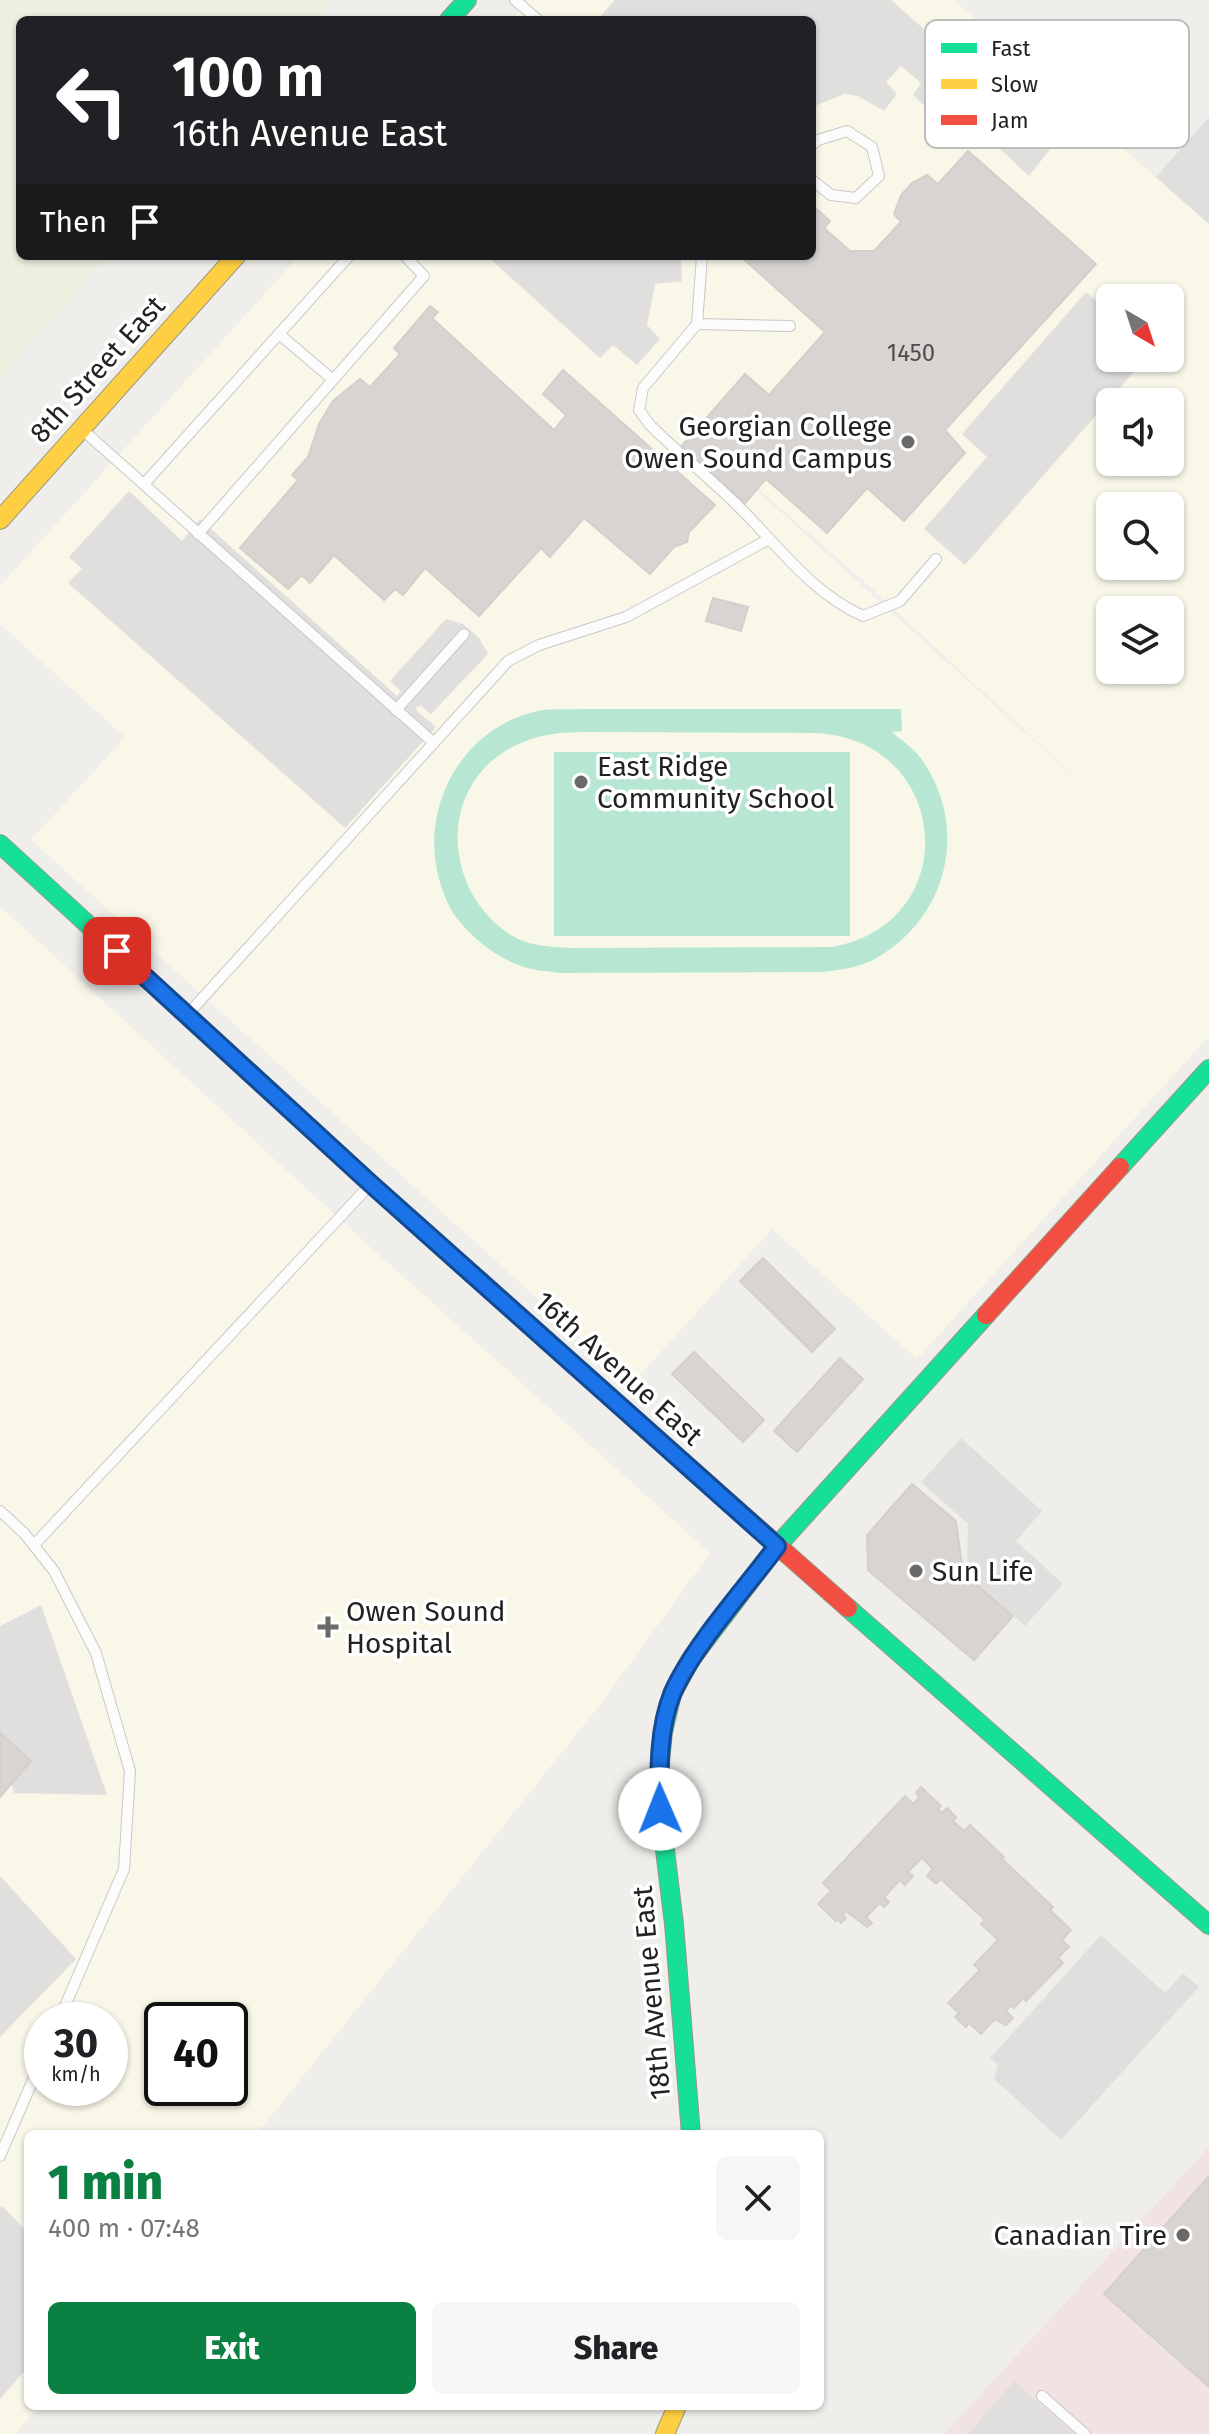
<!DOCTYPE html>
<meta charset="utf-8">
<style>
body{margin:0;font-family:"Fira Sans",sans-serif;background:#f6f6f6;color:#202124;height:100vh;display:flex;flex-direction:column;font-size:30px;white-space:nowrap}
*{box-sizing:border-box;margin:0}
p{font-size:26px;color:#757577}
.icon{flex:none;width:44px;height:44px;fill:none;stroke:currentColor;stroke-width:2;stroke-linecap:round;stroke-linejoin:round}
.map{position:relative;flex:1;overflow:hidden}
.drawer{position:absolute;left:24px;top:2130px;width:800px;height:280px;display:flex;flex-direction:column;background:#fff;border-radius:12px;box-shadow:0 2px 6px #0004}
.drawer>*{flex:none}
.hud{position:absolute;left:16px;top:16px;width:800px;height:244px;border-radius:12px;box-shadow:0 2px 6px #0004;background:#202124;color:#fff;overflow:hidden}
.needle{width:52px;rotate:141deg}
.fabs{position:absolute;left:1096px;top:284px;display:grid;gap:16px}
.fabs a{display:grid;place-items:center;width:88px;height:88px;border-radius:12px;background:#fff;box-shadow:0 2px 6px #0004;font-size:40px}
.speed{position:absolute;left:24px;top:2002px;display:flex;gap:16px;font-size:40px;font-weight:700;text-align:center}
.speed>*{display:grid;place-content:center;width:104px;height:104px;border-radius:50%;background:#fff;box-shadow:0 2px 6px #0004;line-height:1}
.speed small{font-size:20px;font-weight:400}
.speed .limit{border:4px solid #111;border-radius:12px;background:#fff;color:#111}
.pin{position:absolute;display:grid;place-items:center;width:68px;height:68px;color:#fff;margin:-34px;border-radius:16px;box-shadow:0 4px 12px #0006}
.me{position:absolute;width:88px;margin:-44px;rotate:359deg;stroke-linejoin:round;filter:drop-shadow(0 0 6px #0008)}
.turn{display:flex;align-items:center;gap:28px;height:168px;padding:0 24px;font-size:36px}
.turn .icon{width:104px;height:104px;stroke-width:2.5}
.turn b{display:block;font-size:56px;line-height:68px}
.then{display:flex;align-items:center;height:76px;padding:0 24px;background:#0003;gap:16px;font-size:30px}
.round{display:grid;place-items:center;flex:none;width:84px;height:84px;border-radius:12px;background:#f6f6f6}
.head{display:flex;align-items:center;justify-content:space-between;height:136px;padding:0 24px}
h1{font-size:48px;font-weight:800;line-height:60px;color:#0b8043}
.button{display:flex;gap:16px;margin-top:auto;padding:16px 24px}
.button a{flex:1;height:92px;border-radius:12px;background:#0b8043;color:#fff;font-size:32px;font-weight:800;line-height:92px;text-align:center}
.button a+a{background:#f6f6f6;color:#202124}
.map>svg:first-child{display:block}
</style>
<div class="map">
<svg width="1209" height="2434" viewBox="0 0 1209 2434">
<rect width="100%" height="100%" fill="#f0eeeb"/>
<!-- residential -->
<polygon fill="#dfdedc" points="1209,117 1209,227 1156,177"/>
<!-- commercial -->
<polygon fill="#f1e3e1" points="1209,2147 1209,2434 944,2434"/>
<!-- education -->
<g fill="#f8f7e8" fill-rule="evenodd">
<path d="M529,0H954L1209,224V1036L917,1359L772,1229L632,1384L31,840L125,737L0,624V586L299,256H812V20H511ZM1110,298H1170V358H1110ZM650,394L868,585L1103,803L651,395ZM1110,402H1170V462H1110ZM1110,506H1170V566H1110ZM1110,610H1170V670H1110Z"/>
<path d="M0,906L347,1226L710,1553L602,1702L257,2134H28V2406H38L16,2434H0ZM42,2020H110V2088H42ZM162,2020H230V2088H162Z"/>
</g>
<!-- farmland -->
<polygon fill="#efefdf" points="0,0 334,0 316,20 20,20 20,256 108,256 0,378"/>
<!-- pitch -->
<g fill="#b7e6d2" fill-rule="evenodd">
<path d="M581,709H901L902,731L892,732C901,740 912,747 920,757C969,824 950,913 880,956C863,967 841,970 821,972L560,973C549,971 535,971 524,967C501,960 475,941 460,922C449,910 443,893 439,879C419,806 463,727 538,711C552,708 567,710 581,709ZM595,732L816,733C952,740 965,924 832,947L570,948C550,947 528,946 511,935C438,888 438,776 523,742C547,732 570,732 595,732Z"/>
<rect x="554" y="752" width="296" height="184"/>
</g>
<!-- parking -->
<g fill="#e0dfde">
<polygon points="615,0 891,0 1054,144 1029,176 960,112 946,127 913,95 921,83 901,66 886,82 897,94 884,111 858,96 844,94 812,107 812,20 597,20"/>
<polygon points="487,256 681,256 682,281 655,284 647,325 660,339 637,365 613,345 600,358"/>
<polygon points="1086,292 1110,313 1110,358 1146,358 965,565 924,529 987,457 962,434"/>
<polygon points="129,491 182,541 200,519 397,696 401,691 390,681 446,619 463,624 479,638 488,654 431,714 421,706 416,707 417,711 436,727 345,828 68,583 82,569 69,557"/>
<polygon points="961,1438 1042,1511 1016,1541 1063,1584 1025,1626 967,1574 968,1524 921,1482"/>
<polygon points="41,1605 107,1795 14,1793 0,1743 0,1626"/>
<polygon points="0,1876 76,1959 0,2037"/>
<polygon points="1101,1935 1165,1993 1183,1973 1199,1987 1061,2140 994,2079 998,2065 990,2058"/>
<polygon points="2,2206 28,2233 28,2367 0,2399 0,2208"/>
<polygon points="1014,2381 1074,2434 968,2434"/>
</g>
<!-- building -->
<g fill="#d7d4d2" stroke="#d3d0cc" stroke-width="2">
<polygon points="968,151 1096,264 945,430 965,453 904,521 867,488 827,533 766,479 745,503 681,447 745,374 769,395 825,332 740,256 812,256 812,205 830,221 824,228 850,251 874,251 901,222 894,214 901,195 912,183 927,175 938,184"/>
<polygon points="430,306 438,312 432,318 554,430 566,415 543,394 563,370 715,505 689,532 687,542 674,547 650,574 584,518 550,557 541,548 479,616 425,568 403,595 395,589 384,600 334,555 310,583 302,575 288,589 240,548 298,480 292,475 308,457 319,424 333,401 360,379 370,387 400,354 394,348"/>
<polygon points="713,598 748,607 741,631 706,621"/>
<polygon points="763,1258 835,1329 812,1352 740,1281"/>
<polygon points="694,1352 764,1420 743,1442 672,1374"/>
<polygon points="840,1358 863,1379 797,1452 774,1431"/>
<polygon points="912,1484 956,1521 963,1573 1013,1616 974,1660 868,1570 867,1535"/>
<polygon points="0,1733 31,1761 0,1797"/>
<polygon points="921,1787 941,1806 938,1809 942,1813 947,1808 956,1817 953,1821 964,1831 970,1825 1004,1857 1002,1859 1053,1907 1050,1910 1071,1930 1062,1940 1069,1947 1058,1958 1063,1963 1026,2001 1023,1998 1014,2008 1011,2005 1006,2011 1013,2018 1006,2025 995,2019 981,2034 969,2023 966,2027 955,2017 959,2013 948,2003 980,1970 974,1965 998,1940 981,1924 985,1920 941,1879 936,1884 927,1876 933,1869 922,1858 908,1872 913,1876 905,1885 900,1880 884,1897 889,1902 884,1907 880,1903 866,1917 872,1923 867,1927 846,1911 843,1914 846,1918 841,1923 838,1919 836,1921 818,1904 831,1891 823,1883 905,1796 913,1804 920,1797 916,1793"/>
<polygon points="1209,2176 1209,2387 1104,2294"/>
</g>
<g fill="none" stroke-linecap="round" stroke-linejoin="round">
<defs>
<g id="lane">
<polyline points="515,0 538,20"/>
<polyline points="812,145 818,140 847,131 872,147 879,176 856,198 831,195 812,180"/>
<path d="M702,256L697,324L643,388L639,410L650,425C681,456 716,483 746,514C783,552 814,594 863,616L900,601L936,559"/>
<polyline points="697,324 790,326"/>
<polyline points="279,334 332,379"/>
<polyline points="85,432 434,743"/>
<polyline points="144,484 349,256"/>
<polyline points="198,534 424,276 405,256"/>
<polyline points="396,710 464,634"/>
<polyline points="188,1014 508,661 539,645 626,617 769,539"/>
<polyline points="0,1511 24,1533 54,1571 96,1653 130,1771 124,1869 59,2020"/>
<polyline points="34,1545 368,1187"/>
<polyline points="0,2156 42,2059"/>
<polyline points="1042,2396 1085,2434"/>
</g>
<g id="fast">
<polyline points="449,20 467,0"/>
<polyline points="0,844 371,1184 710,1486"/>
<polyline points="1120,1167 1209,1069"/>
<polyline points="848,1608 1209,1925"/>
<polyline points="691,2134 674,1924 660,1809 659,1772 663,1732 672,1694 691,1659 777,1546 986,1315"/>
</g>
<g id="slow">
<polyline points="0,520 236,256"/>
<polyline points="665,2434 677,2406"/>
</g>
<g id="jam">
<polyline points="986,1315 1120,1167"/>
<polyline points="710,1486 848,1608"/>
</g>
</defs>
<!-- lane casing -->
<use href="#lane" stroke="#c9c8c7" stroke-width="12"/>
<!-- fast casing -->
<use href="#fast" stroke="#999a82" stroke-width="20"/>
<!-- slow casing -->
<use href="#slow" stroke="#999a82" stroke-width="20"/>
<!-- jam casing -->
<use href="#jam" stroke="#999a82" stroke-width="20"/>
<!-- lane -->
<use href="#lane" stroke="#fdfcfc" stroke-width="10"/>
<!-- fast -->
<use href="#fast" stroke="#16e098" stroke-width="18"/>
<!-- slow -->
<use href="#slow" stroke="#ffcf43" stroke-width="18"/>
<!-- jam -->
<use href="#jam" stroke="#f24e42" stroke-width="18"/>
</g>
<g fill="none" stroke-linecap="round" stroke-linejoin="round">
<defs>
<path id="route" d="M117,951L371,1184L777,1546C745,1589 694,1645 673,1692C658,1728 659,1771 660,1809"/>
</defs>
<!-- route casing -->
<use href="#route" stroke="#114b97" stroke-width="20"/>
<!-- route -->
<use href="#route" stroke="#1a73e8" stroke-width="14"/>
</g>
<!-- markers -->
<g fill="#6a6968" stroke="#fff" stroke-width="3">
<circle cx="908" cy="442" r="8"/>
<circle cx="581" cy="782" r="8"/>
<circle cx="916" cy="1571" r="8"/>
<path d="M324 1615h8v8h8v8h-8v8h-8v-8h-8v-8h8z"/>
<circle cx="1183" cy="2235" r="8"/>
</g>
<g text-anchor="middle" stroke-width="7" stroke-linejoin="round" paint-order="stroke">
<!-- number labels -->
<g font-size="24" fill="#4f4e4e">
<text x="911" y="361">1450</text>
</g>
<!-- street labels -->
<g font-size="28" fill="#222" stroke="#fff">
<text transform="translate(97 369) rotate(-48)" y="10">8th Street East</text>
<text transform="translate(619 1368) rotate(42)" y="10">16th Avenue East</text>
<text transform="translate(651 1993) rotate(-95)" y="10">18th Avenue East</text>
</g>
<!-- poi labels -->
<g font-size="28" fill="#222" stroke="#fff" text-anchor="start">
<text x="892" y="436" text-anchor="end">Georgian College<tspan x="892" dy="32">Owen Sound Campus</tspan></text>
<text x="597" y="776">East Ridge<tspan x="597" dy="32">Community School</tspan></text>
<text x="932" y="1581">Sun Life</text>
<text x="346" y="1621">Owen Sound<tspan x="346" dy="32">Hospital</tspan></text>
<text x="1167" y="2245" text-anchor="end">Canadian Tire</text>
</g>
</g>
<!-- legend -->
<rect x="925" y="20" width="264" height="128" rx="12" fill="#fff" stroke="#bdbdbd" stroke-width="2"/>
<rect x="941" y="43" width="36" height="10" fill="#16e098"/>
<rect x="941" y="79" width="36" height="10" fill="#ffcf43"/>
<rect x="941" y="115" width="36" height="10" fill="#f24e42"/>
<g font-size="22" fill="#222">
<text x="991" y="56">Fast</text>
<text x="991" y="92">Slow</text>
<text x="991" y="128">Jam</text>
</g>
</svg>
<div class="fabs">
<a><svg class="needle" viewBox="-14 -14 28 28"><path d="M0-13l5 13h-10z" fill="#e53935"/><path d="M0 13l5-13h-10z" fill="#757577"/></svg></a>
<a><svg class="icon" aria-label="sound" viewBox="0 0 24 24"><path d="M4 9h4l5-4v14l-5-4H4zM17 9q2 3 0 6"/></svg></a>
<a><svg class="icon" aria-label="search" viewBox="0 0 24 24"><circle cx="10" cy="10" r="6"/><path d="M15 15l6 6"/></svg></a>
<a><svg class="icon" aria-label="layers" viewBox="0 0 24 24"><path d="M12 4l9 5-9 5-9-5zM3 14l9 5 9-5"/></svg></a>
</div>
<div class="speed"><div>30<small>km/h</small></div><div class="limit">40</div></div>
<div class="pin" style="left:117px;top:951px;background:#d93025"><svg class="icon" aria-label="arrive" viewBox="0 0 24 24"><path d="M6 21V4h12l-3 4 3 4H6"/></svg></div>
<svg class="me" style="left:660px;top:1809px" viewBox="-20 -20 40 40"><circle r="19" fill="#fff"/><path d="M0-13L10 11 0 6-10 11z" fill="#1a73e8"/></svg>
<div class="hud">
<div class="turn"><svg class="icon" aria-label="left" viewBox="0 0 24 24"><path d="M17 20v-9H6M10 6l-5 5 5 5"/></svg><div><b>100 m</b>16th Avenue East</div></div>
<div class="then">Then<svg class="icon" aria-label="arrive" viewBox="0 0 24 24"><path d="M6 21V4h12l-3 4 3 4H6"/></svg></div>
</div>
<section class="drawer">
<div class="head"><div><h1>1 min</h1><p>400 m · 07:48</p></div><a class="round"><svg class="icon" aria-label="close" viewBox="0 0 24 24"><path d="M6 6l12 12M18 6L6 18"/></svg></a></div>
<div class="button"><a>Exit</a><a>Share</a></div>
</section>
</div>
